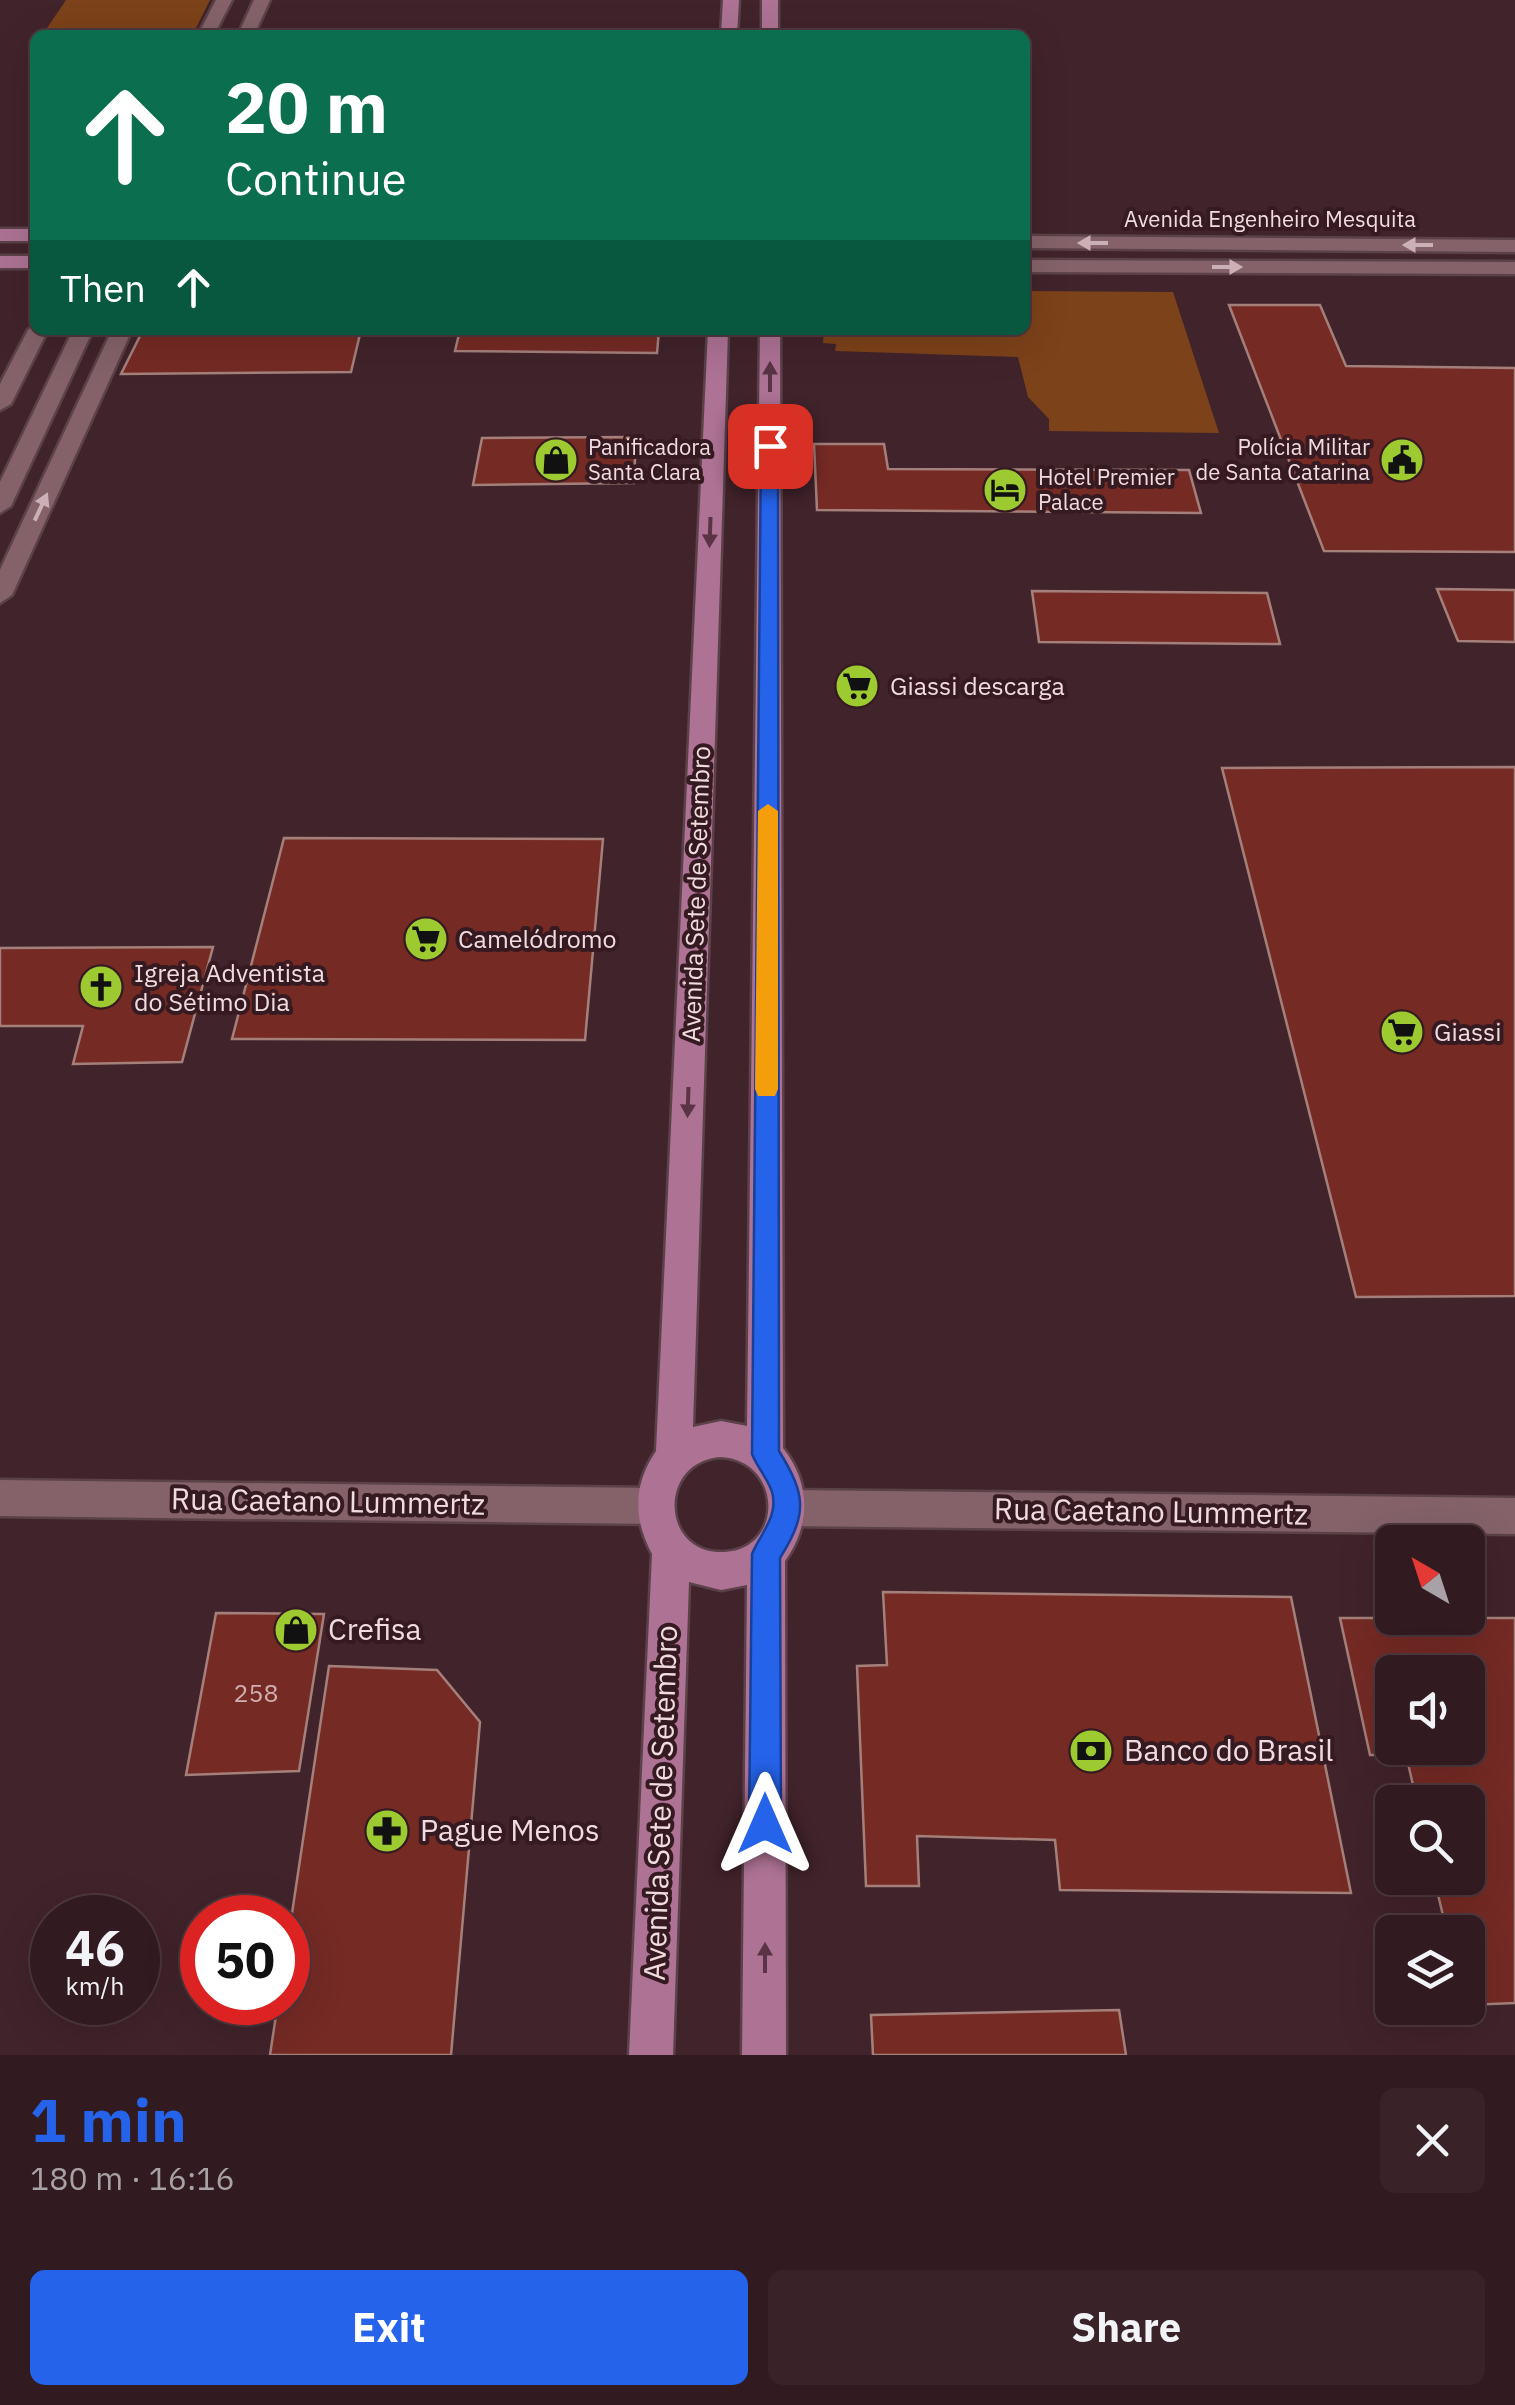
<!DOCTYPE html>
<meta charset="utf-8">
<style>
body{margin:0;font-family:"IBM Plex Sans",sans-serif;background:#392329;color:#f1f3f6;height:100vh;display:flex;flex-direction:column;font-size:38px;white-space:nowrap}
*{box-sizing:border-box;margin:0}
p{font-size:32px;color:#a8a1a5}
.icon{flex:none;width:55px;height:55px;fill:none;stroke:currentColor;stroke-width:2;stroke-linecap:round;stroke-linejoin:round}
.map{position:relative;height:2055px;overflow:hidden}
.details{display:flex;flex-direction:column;background:#311a20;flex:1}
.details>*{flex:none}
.banner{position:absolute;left:30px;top:30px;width:1000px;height:305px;border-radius:15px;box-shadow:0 10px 40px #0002,0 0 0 2px #4c383e;background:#0b6e4f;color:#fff;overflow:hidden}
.needle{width:65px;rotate:321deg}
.tools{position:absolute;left:1375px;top:1525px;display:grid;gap:20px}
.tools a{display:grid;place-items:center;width:110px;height:110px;border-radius:15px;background:#311a20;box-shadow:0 10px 40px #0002,0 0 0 2px #4c383e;font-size:50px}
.speed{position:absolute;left:30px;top:1895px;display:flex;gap:20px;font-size:50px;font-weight:700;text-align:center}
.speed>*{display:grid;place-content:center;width:130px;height:130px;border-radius:50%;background:#311a20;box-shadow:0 10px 40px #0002,0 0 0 2px #4c383e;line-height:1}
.speed small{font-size:25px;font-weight:400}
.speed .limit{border:15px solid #d22;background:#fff;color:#111}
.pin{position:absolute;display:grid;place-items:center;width:85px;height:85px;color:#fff;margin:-42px;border-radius:20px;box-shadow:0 5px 15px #0006}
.me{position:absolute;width:110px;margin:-55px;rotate:0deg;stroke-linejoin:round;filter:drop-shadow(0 0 8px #0008)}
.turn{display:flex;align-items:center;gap:35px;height:210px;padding:0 30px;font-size:45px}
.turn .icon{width:130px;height:130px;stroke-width:2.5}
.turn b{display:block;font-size:70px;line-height:85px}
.then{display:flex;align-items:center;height:95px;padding:0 30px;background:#0003;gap:20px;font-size:38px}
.round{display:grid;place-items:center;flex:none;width:105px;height:105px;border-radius:15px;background:#392329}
.head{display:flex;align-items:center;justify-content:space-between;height:170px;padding:0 30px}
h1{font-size:60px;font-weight:800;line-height:75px;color:#2563eb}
.action{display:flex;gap:20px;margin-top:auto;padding:20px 30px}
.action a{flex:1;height:115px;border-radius:15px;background:#2563eb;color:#fff;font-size:40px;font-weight:800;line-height:115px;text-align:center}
.action a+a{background:#392329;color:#f1f3f6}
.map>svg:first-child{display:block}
</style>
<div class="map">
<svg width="1515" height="2055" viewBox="0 0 1515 2055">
<rect width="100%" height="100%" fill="#41232b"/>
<!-- green -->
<g fill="#7c4219">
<polygon points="66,0 210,0 196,28 47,28"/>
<polygon points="1025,291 1173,292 1219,433 1049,431 1049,419 1028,397 1018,357 835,351 836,344 823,343 824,330 1025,330"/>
</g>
<!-- building -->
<g fill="#752a24" stroke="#a5807b" stroke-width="2.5" fill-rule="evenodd">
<polygon points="1229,305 1320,305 1346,366 1515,368 1515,552 1324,551"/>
<polygon points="143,330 361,330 351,372 121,374"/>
<polygon points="460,330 659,330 657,353 455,351"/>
<polygon points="636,437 634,483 473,485 482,438"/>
<polygon points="814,444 884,444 888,469 1189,470 1201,513 817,510"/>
<polygon points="1437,589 1515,590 1515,642 1458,641"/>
<polygon points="1032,591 1267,593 1280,644 1039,642"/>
<polygon points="1515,767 1515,1296 1356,1297 1222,768"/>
<polygon points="284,838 603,839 585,1040 232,1039"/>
<polygon points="213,947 182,1062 73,1064 83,1026 0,1026 0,948"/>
<polygon points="883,1592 1291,1597 1351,1893 1060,1890 1055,1840 917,1836 919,1886 866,1886 857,1666 887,1665"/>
<polygon points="216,1613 324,1614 299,1771 186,1775"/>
<path d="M1340,1618H1515V2003L1468,2005V1932H1447L1434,1878H1468V1802H1417L1406,1755H1370ZM1392,1672H1468V1748H1392Z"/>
<polygon points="329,1666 437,1670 480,1722 451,2055 270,2055 278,2002 288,2002 288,1940"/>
<polygon points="1119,2010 1126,2055 873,2055 871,2015"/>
</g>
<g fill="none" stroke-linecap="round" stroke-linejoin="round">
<defs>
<g id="minor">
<polygon points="216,0 232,0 214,35 198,35"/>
<polygon points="254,0 270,0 254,35 238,35"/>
<polygon points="1025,236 1515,240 1515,252 1025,248"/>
<polygon points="1025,260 1515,262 1515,274 1025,272"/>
<polygon points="35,325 35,330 48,330 11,404 0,410 0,384 28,330"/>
<polygon points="73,330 93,330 11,506 0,513 0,482"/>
<polygon points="112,330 132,330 12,595 0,603 0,570"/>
<polygon points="0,1480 655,1488 668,1493 673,1506 668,1519 655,1524 0,1516"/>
<polygon points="787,1490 1515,1498 1515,1534 787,1526 774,1521 769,1508 774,1495"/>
</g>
<g id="major">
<polygon points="723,0 739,0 737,35 721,35"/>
<rect x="762" y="0" width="16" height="35"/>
<rect x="0" y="229" width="35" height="12"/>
<rect x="0" y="256" width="35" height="12"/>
<path d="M708,330H728L693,1427L721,1421L747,1426L760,330H780L783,1448C811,1483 811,1525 785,1561L786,2055H742L747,1585L721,1590L689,1582L673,2055H629L652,1554C633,1518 633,1485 656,1451ZM721,1457C783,1461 784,1549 725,1552C660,1556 657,1461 721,1457Z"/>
</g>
</defs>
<!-- minor casing -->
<use href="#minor" stroke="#5b4148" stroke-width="5"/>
<!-- major casing -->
<use href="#major" stroke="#5b4148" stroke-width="5"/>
<!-- minor -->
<use href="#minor" fill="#85626a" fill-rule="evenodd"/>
<!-- major -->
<use href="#major" fill="#ad7294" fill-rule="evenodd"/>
</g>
<!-- one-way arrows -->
<defs><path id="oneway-solid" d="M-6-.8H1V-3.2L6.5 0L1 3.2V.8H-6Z" transform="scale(2.5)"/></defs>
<g fill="#cbb1b7">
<use href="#oneway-solid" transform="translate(1093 243) rotate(-180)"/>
<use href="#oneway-solid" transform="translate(1418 245) rotate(-180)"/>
<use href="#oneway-solid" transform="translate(1227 267)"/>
<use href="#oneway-solid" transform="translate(41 507) rotate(-65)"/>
</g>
<g fill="#5a3444">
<use href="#oneway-solid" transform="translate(770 377) rotate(-90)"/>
<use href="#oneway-solid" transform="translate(710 532) rotate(92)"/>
<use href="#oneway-solid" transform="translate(688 1102) rotate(92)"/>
<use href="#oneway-solid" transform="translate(765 1958) rotate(-90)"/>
</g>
<!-- route -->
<path fill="#2563eb" stroke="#184099" stroke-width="2.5" d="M770,441L778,446L779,1451C806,1495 808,1513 780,1558L781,1824L776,1835L765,1840L754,1835L749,1824L752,1554C760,1534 779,1516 772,1492C768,1479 757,1467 752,1454L761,446Z"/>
<!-- slow -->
<polygon fill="#f59e0b" points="768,804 778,811 778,1089 775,1096 758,1096 755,1089 758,811"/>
<!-- icons -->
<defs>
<symbol id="shop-disc" viewBox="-11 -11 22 22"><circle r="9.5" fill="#9dca30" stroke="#361a21"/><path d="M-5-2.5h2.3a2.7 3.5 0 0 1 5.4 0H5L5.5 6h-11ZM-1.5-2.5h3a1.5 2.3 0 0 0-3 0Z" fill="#111"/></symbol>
<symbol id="civic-disc" viewBox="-11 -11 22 22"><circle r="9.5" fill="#9dca30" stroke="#361a21"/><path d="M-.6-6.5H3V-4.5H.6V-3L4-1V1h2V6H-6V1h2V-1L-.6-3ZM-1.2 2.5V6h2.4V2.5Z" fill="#111"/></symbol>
<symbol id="hotel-disc" viewBox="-11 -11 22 22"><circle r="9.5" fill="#9dca30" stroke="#361a21"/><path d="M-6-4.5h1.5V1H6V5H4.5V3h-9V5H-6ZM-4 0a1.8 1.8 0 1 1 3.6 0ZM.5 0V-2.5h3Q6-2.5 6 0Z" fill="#111"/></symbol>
<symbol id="supermarket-disc" viewBox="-11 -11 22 22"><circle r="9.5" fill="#9dca30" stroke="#361a21"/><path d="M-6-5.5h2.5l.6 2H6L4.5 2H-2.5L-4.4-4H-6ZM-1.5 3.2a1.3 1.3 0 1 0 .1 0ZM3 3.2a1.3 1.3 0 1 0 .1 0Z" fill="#111"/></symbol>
<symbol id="church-disc" viewBox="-11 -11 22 22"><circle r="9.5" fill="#9dca30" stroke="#361a21"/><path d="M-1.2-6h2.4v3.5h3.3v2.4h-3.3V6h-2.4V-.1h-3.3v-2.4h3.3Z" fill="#111"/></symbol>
<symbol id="bank-disc" viewBox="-11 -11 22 22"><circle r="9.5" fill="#9dca30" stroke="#361a21"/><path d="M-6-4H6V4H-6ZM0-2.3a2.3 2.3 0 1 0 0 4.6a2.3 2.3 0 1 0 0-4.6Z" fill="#111"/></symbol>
<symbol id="pharmacy-disc" viewBox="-11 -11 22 22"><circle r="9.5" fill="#9dca30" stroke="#361a21"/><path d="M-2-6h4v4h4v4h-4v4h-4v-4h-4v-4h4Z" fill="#111"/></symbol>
</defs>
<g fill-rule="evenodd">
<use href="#shop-disc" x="531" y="435" width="50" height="50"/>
<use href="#civic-disc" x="1377" y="435" width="50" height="50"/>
<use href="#hotel-disc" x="980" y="465" width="50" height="50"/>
<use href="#supermarket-disc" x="832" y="661" width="50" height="50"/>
<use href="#supermarket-disc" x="401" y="914" width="50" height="50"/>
<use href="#church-disc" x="76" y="962" width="50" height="50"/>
<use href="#supermarket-disc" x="1377" y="1007" width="50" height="50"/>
<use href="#shop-disc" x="271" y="1605" width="50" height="50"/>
<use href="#bank-disc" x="1066" y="1726" width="50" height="50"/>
<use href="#pharmacy-disc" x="362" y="1806" width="50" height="50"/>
</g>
<g text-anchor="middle" stroke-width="8" stroke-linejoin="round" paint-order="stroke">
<!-- far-street labels -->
<g font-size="22" fill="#f0dce0" stroke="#361a21">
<text x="1270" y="227">Avenida Engenheiro Mesquita</text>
</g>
<!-- far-poi labels -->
<g font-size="22" fill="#f0dce0" stroke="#361a21" text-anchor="start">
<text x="588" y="455">Panificadora<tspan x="588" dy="25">Santa Clara</tspan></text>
<text x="1370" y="455" text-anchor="end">Polícia Militar<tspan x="1370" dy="25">de Santa Catarina</tspan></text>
<text x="1038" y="485">Hotel Premier<tspan x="1038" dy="25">Palace</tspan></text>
</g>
<!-- poi labels -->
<g font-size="25" fill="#f0dce0" stroke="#361a21" text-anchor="start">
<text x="890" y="695">Giassi descarga</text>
<text x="458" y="948">Camelódromo</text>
<text x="134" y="982">Igreja Adventista<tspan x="134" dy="29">do Sétimo Dia</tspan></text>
<text x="1434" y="1041">Giassi</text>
</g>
<!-- street labels -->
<g font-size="25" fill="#f0dce0" stroke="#361a21">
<text transform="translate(696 894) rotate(-88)" y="9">Avenida Sete de Setembro</text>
</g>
<!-- near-number labels -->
<g font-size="25" fill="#d1b0b1">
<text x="256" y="1702">258</text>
</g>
<!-- near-street labels -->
<g font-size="30" fill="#f0dce0" stroke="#361a21">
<text transform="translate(328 1502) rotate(1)" y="10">Rua Caetano Lummertz</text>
<text transform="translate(1151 1512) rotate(1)" y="10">Rua Caetano Lummertz</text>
<text transform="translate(661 1803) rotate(-88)" y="10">Avenida Sete de Setembro</text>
</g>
<!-- near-poi labels -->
<g font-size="30" fill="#f0dce0" stroke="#361a21" text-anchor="start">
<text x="328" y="1640">Crefisa</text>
<text x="1124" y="1761">Banco do Brasil</text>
<text x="420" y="1841">Pague Menos</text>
</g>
</g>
</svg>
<div class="tools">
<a><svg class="needle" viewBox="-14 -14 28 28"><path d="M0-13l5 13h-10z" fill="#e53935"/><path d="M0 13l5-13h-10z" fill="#a8a1a5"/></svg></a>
<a><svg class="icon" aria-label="sound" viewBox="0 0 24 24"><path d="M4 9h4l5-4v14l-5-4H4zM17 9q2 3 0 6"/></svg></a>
<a><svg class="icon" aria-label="search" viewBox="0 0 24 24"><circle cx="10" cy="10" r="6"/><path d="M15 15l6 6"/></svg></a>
<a><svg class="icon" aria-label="layers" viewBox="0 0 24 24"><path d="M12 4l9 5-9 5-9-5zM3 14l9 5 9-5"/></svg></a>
</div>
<div class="speed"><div>46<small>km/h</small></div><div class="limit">50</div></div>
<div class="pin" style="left:770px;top:446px;background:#d93025"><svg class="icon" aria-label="arrive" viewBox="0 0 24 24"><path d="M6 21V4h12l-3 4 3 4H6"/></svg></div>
<svg class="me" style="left:765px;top:1824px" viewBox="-20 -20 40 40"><path d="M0-17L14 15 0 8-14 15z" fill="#2563eb" stroke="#fff" stroke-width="4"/></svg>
<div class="banner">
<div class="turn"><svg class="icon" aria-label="ahead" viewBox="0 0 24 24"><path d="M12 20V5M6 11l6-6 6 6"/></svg><div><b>20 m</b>Continue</div></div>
<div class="then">Then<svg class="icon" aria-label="ahead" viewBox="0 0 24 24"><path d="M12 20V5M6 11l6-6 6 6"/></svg></div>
</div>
</div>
<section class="details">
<div class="head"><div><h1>1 min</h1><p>180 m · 16:16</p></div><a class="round"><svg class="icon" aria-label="close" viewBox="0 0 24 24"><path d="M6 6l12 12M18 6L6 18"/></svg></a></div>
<div class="action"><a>Exit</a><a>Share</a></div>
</section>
